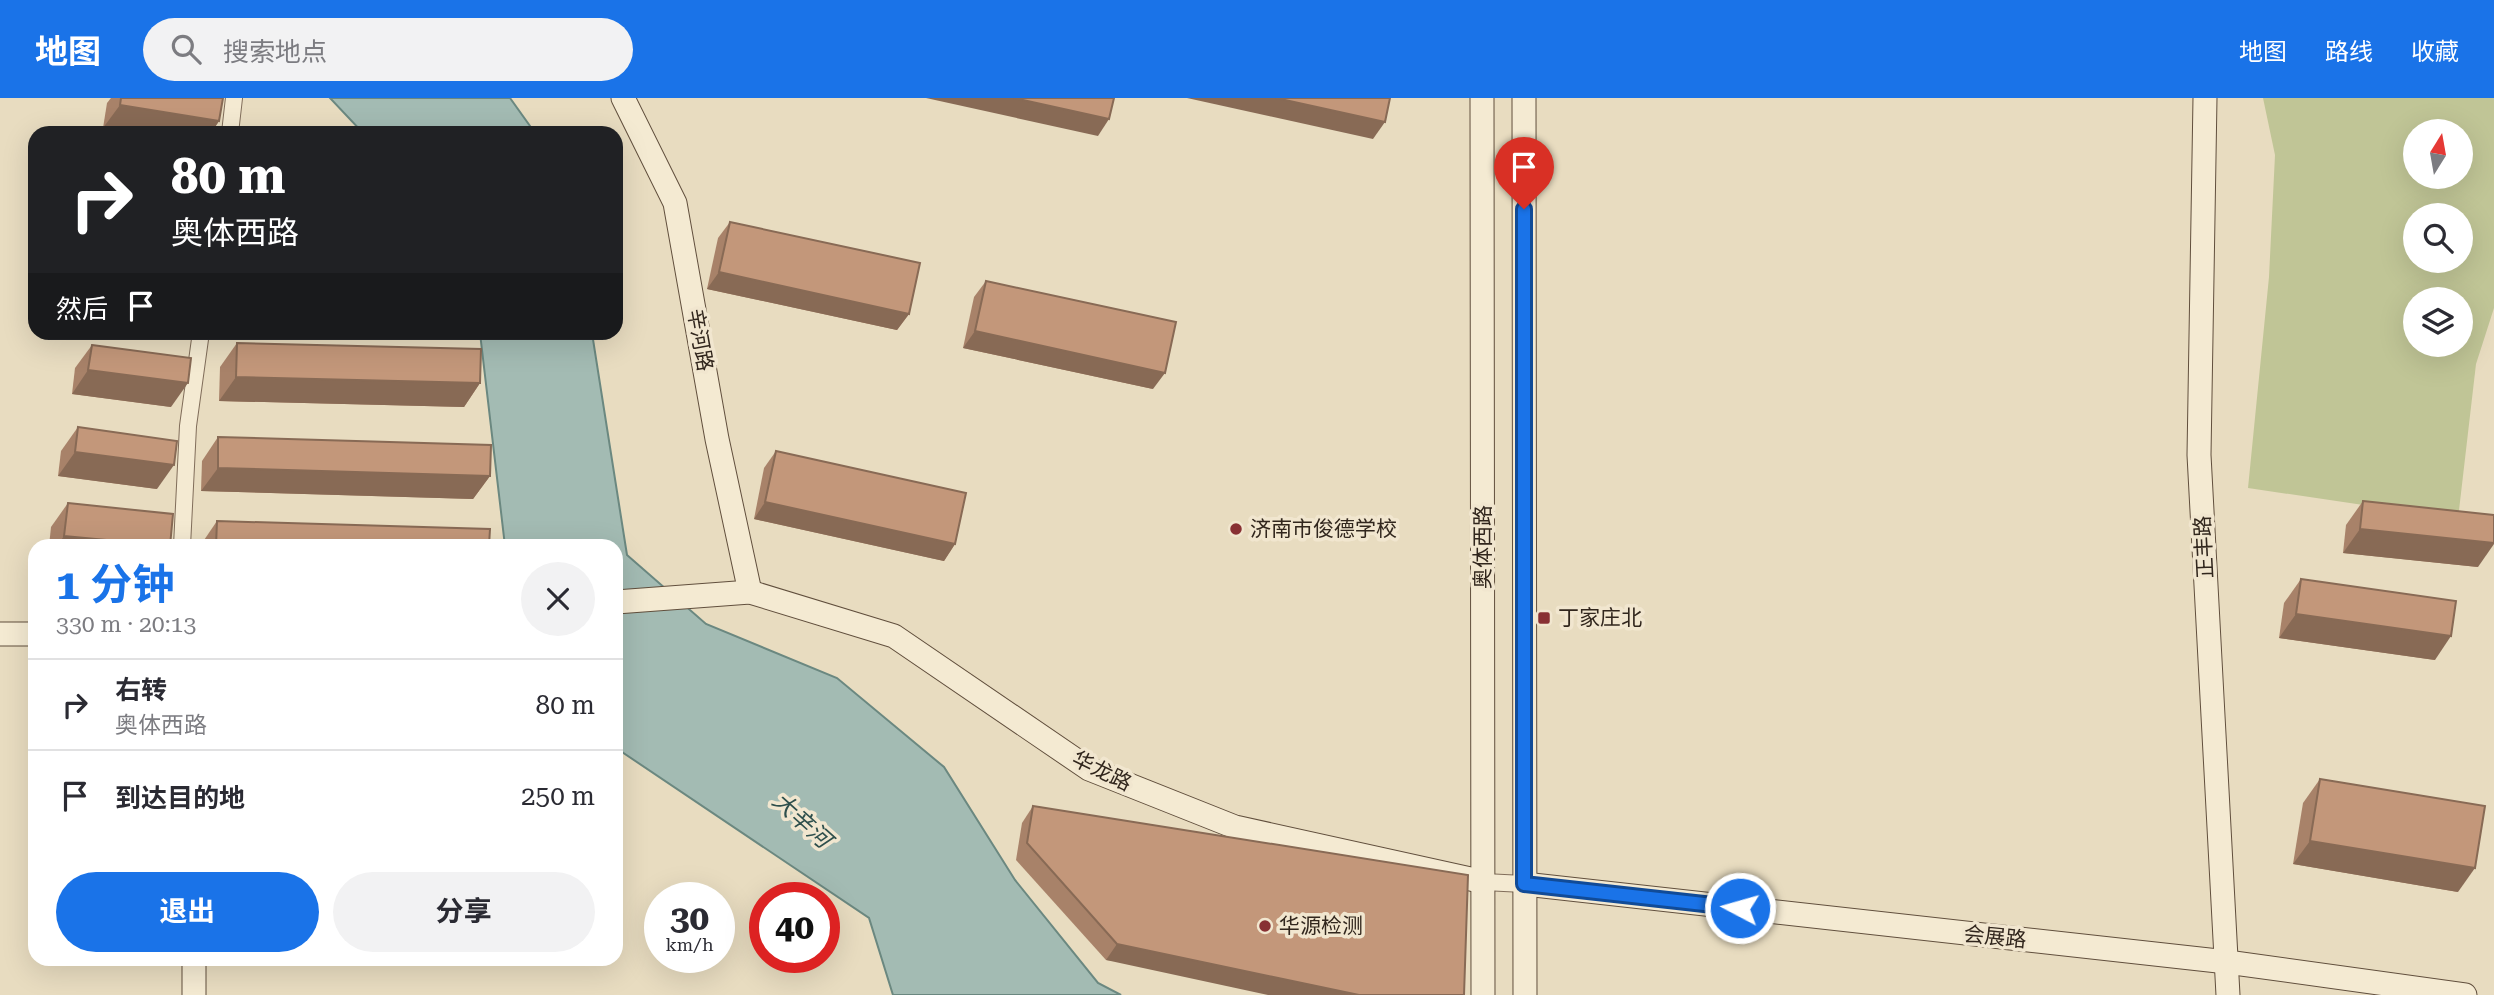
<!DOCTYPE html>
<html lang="zh">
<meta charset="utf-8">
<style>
body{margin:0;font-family:"Roboto Serif","Noto Sans SC",serif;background:#f2f2f3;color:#2b2b33;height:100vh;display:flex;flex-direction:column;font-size:26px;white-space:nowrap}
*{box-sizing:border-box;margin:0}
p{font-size:23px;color:#7c7c81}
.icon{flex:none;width:38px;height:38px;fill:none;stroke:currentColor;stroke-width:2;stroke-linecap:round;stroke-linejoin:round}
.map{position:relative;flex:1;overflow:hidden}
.sheet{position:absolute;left:28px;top:441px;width:595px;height:427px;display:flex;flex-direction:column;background:#fff;border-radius:21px;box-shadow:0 7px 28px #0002}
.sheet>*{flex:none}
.guide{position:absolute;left:28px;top:28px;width:595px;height:214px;border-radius:21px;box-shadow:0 7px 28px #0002;background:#202124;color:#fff;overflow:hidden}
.needle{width:46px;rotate:11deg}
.buttons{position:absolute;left:2403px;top:21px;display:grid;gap:14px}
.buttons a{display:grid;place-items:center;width:70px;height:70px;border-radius:50%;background:#fff;box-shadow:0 7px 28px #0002;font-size:35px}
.speed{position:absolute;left:644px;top:784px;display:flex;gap:14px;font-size:35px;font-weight:700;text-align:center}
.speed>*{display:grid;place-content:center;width:91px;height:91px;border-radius:50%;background:#fff;box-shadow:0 7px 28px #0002;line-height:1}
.speed small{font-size:18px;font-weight:400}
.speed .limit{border:10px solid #d22;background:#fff;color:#111}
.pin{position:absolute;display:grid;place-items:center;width:60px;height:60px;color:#fff;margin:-72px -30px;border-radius:50% 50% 50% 0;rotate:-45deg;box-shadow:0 0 7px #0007}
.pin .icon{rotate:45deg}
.me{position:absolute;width:77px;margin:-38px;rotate:276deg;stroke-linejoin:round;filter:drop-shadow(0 0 5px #0008)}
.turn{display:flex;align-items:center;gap:24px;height:147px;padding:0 28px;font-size:32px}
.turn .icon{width:91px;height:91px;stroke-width:2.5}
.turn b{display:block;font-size:49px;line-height:60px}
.then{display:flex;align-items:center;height:66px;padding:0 28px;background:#0003;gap:14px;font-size:26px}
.round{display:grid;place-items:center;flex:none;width:74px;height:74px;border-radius:37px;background:#f2f2f3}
.headline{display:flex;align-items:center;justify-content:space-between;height:119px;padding:0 28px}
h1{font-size:42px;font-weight:700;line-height:52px;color:#1a73e8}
.cta{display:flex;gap:14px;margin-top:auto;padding:14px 28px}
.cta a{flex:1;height:80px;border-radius:42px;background:#1a73e8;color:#fff;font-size:28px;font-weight:700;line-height:80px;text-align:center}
.cta a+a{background:#f2f2f3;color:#2b2b33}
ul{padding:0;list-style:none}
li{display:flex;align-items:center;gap:21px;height:91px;padding:0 28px;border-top:2px solid #e1e1e2}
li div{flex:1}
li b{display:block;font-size:26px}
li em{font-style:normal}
header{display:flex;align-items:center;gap:42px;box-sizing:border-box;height:98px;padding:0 35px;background:#1a73e8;color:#fff}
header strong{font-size:33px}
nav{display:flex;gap:38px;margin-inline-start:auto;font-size:24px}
.search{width:490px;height:63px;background:#f2f2f3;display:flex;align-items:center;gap:18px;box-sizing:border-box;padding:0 24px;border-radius:38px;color:#7c7c81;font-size:26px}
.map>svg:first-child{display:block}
</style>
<header>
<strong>地图</strong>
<div class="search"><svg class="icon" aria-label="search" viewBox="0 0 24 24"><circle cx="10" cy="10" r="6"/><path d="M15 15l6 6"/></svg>搜索地点</div>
<nav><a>地图</a><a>路线</a><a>收藏</a></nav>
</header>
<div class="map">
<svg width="2494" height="897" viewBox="0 0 2494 897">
<rect width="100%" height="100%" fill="#e8dcc0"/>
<!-- green -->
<path fill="#c0c596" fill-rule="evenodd" d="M2263,0H2494V210L2476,266L2458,421L2248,390L2269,179L2275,57ZM2415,33H2460V79H2415ZM2415,117H2460V163H2415ZM2415,201H2460V247H2415Z"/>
<!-- water -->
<g fill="#a3bbb3" stroke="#6b8880" stroke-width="2">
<polygon points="330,0 510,0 535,35 363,35"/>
<polygon points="480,235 592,235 627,457 706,526 837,580 944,669 1015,782 1098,885 1121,897 893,897 869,820 616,650 616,448 505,448"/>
</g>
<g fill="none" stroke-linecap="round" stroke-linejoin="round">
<defs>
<g id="street">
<polyline points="230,35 234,0"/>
<polyline points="182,448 188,328 201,234"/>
<polyline points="1484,784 1524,786"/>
</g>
<g id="secondary">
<polyline points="623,0 675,105 717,341 750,494"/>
<polyline points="1482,0 1483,897"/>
<polyline points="1524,0 1525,897"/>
<polyline points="2205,0 2199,357 2228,897"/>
<polyline points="616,504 750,494 894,538 1089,671 1235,729 1484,784"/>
<polyline points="0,536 35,536"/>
<polyline points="1524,786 2227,864 2465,897"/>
<polyline points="194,861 194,897"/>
</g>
</defs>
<!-- street casing -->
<use href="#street" stroke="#806d5a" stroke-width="18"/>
<!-- secondary casing -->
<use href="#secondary" stroke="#614f3d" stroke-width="25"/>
<!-- street -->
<use href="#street" stroke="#f4ead2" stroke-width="16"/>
<!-- secondary -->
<use href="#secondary" stroke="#f4ead2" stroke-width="23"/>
</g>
<!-- wall -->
<g fill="#a88269">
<polygon points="111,0 223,0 219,23 211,35 130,35 103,30 107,5"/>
<polygon points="730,124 909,216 897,232 707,191 718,140"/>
<polygon points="986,183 1153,291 963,250 974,199"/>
<polygon points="237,245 480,285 464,309 219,303 220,269"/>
<polygon points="92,247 171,309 72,296 75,270"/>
<polygon points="78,329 157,391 58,378 61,353"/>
<polygon points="218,339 490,378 473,401 201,393 202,363"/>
<polygon points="776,353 955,446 944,463 754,421 764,370"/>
<polygon points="2363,403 2478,469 2343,455 2346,427"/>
<polygon points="68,405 170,448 49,448 51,429"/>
<polygon points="217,423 489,448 200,448"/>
<polygon points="2301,481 2435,562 2279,540 2284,505"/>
<polygon points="2320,681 2458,794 2293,766 2303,705"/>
<polygon points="1033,708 1464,897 1106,862 1016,762 1022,725"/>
</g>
<!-- shaded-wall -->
<g fill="#886a55">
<polygon points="926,0 1014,0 1109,21 1098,38"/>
<polygon points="1187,0 1276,0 1385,24 1373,41"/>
<polygon points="120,7 219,23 211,35 130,35 103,30"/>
<polygon points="719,174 909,216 897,232 707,191"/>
<polygon points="975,233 1165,275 1153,291 963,250"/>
<polygon points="88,272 188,285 171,309 72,296"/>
<polygon points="236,279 480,285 464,309 219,303"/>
<polygon points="75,354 174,367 157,391 58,378"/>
<polygon points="218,370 490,378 473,401 201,393"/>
<polygon points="765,404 955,446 944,463 754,421"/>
<polygon points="2360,431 2494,445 2494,446 2478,469 2343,455"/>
<polygon points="64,438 166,448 57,448"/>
<polygon points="2296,516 2451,538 2435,562 2279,540"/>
<polygon points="2310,743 2475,770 2458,794 2293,766"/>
<polygon points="1117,846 1359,897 1268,897 1106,862"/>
</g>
<!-- building -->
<g fill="#c3977a" stroke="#886a55" stroke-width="2">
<polygon points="121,0 223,0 219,23 120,7"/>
<polygon points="1014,0 1114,0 1109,21"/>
<polygon points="1276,0 1390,0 1385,24"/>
<polygon points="730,124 920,165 909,216 719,174"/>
<polygon points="986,183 1176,224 1165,275 975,233"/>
<polygon points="237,245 481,251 480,285 236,279"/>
<polygon points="92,247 191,260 188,285 88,272"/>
<polygon points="78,329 177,343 174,367 75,354"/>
<polygon points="218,339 491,347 490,378 218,370"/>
<polygon points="776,353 966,395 955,446 765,404"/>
<polygon points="2363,403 2494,417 2494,445 2360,431"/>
<polygon points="68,405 173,416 170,448 64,438"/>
<polygon points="217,423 490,431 489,448 216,448"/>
<polygon points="2301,481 2456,503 2451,538 2296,516"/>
<polygon points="2320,681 2485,708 2475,770 2310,743"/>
<polygon points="1033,708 1468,777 1464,897 1359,897 1117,846 1027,745"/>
</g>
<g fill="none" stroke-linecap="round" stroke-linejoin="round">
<defs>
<polyline id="route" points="1524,111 1524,786 1740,810"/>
</defs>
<!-- route casing -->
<use href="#route" stroke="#114b97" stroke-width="18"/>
<!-- route -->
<use href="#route" stroke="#1a73e8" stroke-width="12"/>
</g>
<!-- markers -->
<g fill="#883033" stroke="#f1e6cf" stroke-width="2.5">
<circle cx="1236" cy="431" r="7"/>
<rect x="1537" y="513" width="14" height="14" rx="3.5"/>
<circle cx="1265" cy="828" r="7"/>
</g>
<g text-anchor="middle" stroke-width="7" stroke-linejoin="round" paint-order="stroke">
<!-- street labels -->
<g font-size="21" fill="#31261d" stroke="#f1e6cf">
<text transform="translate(700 242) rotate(80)" y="7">辛河路</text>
<text transform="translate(1483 449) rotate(-90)" y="7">奥体西路</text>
<text transform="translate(2204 449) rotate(-93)" y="7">正丰路</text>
<text transform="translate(1102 673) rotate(26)" y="7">华龙路</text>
<text transform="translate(1995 839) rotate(6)" y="7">会展路</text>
</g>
<!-- poi labels -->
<g font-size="21" fill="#31261d" stroke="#f1e6cf" text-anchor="start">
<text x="1250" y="438">济南市俊德学校</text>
<text x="1558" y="527">丁家庄北</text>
<text x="1279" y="835">华源检测</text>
</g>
<!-- water labels -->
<g font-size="23" font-style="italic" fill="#2e4f4c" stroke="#f1e6cf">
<text transform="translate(802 722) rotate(42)" y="8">大辛河</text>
</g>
</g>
</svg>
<div class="buttons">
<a><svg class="needle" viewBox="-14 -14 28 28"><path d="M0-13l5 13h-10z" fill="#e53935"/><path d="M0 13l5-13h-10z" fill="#7c7c81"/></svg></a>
<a><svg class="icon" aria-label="search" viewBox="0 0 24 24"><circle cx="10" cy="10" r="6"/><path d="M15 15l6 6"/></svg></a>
<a><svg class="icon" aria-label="layers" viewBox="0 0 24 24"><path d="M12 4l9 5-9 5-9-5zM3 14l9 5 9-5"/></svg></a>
</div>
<div class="speed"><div>30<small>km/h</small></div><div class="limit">40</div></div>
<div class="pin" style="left:1524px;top:111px;background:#d93025"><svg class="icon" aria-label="arrive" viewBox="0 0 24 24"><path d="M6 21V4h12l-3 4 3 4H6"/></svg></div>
<svg class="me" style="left:1740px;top:810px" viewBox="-20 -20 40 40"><circle r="17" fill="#1a73e8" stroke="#fff" stroke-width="3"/><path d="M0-11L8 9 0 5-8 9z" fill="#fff"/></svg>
<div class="guide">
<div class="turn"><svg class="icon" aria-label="right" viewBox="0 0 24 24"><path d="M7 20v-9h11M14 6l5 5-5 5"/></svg><div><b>80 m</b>奥体西路</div></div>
<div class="then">然后<svg class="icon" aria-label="arrive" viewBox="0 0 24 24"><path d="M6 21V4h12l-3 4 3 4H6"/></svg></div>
</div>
<section class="sheet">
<div class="headline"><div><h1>1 分钟</h1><p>330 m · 20:13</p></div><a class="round"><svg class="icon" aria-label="close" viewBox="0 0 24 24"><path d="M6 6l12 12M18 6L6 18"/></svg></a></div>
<ul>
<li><svg class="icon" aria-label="right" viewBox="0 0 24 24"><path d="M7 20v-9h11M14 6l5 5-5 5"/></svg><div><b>右转</b><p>奥体西路</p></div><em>80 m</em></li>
<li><svg class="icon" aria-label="arrive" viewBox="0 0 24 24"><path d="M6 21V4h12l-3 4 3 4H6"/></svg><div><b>到达目的地</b></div><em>250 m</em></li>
</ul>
<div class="cta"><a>退出</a><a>分享</a></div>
</section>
</div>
